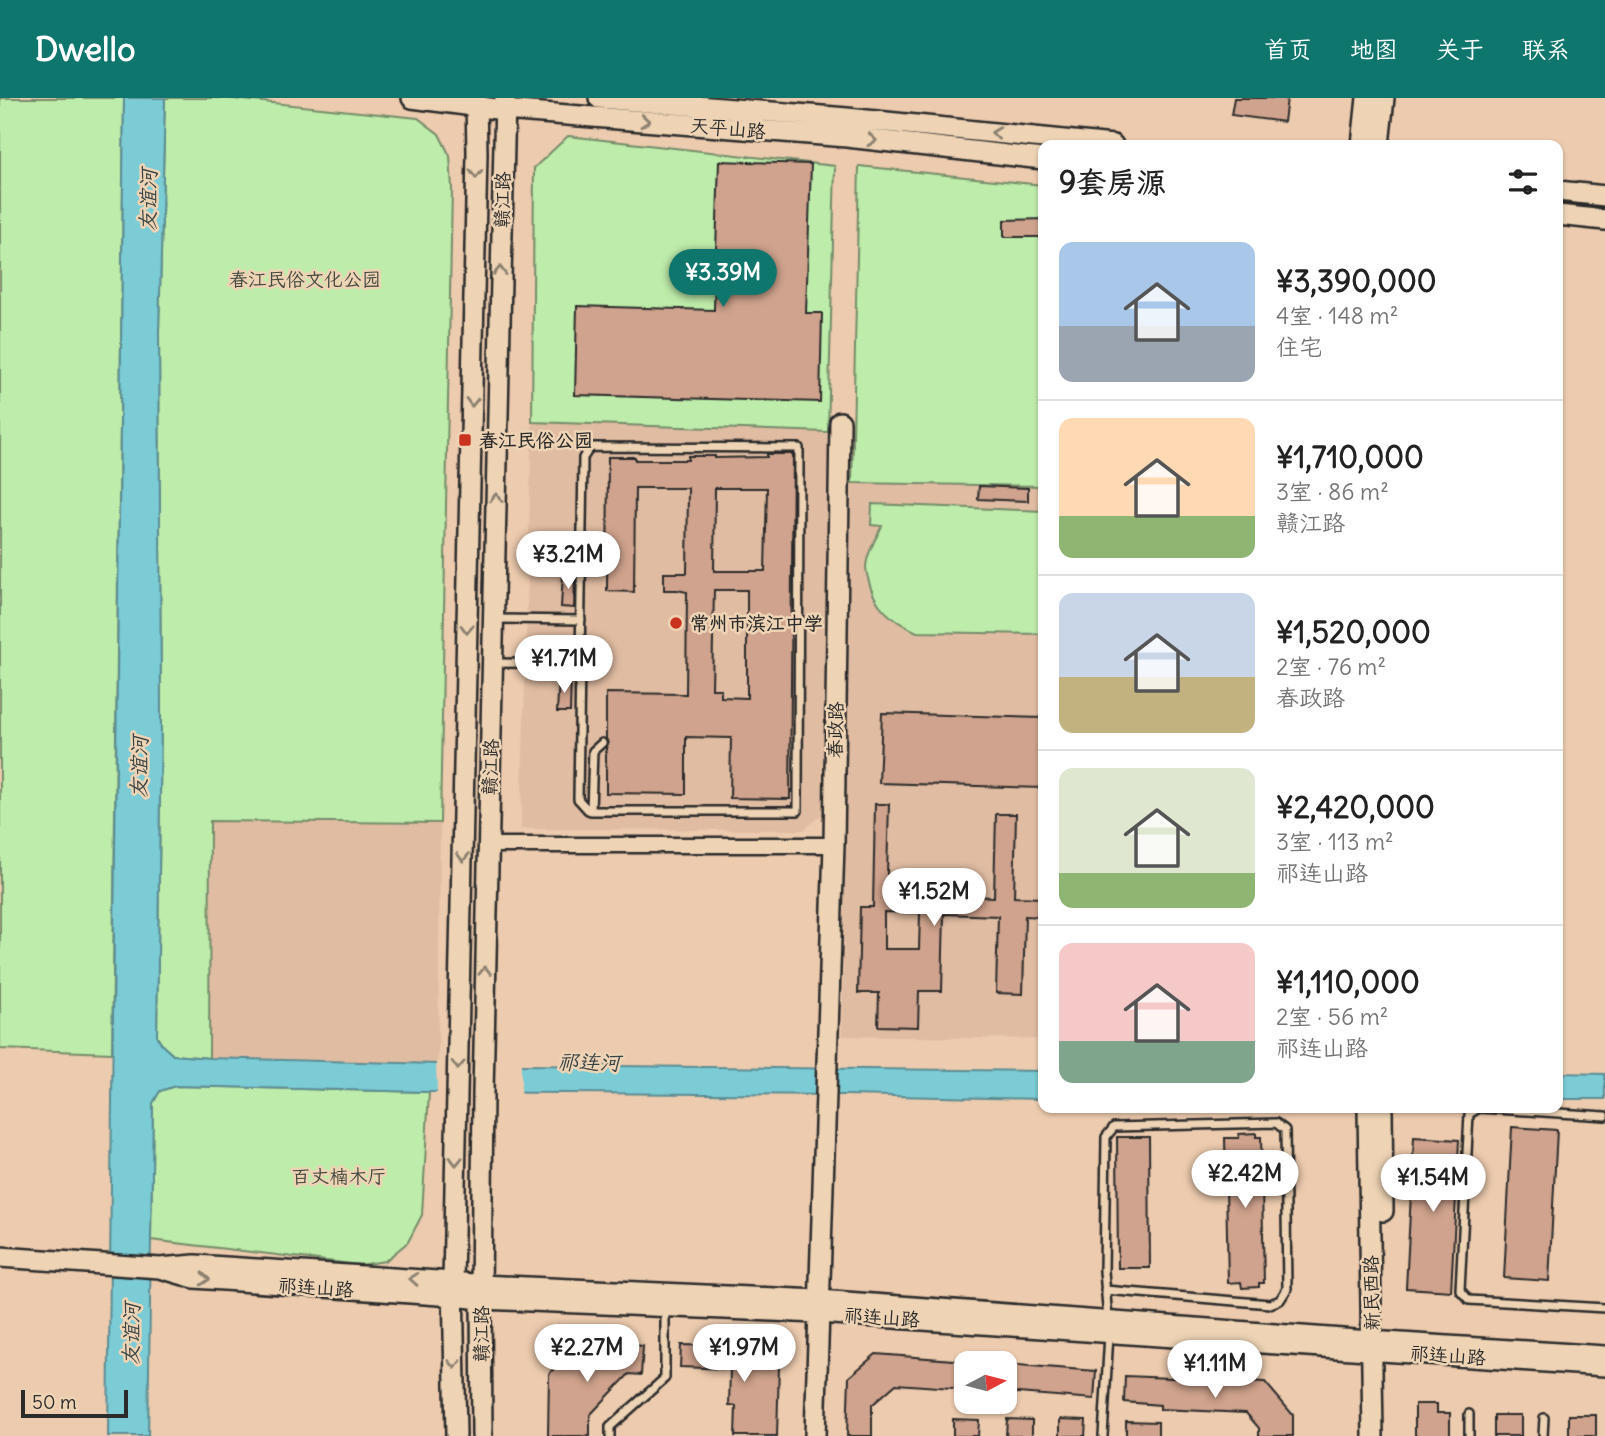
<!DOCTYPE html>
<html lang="zh">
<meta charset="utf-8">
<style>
:root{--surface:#fff;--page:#f2f2f2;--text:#222;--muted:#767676;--line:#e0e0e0;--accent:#0f766e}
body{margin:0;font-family:Delius,"LXGW WenKai TC",sans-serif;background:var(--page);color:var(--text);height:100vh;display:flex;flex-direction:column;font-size:26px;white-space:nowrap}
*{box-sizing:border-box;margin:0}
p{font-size:23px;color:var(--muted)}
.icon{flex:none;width:38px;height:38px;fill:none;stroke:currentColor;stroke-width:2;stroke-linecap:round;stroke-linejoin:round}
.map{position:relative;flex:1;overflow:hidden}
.side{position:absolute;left:1038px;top:42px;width:525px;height:973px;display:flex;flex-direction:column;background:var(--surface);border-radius:14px;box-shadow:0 2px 5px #0004}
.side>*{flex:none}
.needle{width:46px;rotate:83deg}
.buttons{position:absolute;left:954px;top:1253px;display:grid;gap:14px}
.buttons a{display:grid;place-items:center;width:63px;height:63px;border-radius:14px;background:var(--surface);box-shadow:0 2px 5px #0004;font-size:35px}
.scale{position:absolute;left:21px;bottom:18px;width:107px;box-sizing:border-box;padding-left:7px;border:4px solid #2b2b2b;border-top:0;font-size:19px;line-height:24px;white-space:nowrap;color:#2b2b2b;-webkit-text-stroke:5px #eed4b5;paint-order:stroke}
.price{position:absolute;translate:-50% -60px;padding:0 16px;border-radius:24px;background:#fff;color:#222;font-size:23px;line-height:46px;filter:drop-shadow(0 2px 4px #0008)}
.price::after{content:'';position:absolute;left:50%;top:42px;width:21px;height:16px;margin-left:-10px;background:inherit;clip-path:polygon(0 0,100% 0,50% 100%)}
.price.selected{background:var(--accent);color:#fff}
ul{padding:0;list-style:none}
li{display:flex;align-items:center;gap:21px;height:175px;padding:0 21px}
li+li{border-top:2px solid var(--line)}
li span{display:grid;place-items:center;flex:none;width:196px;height:140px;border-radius:14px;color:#555}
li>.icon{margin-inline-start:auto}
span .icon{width:84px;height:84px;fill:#fffc;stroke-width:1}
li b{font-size:30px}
h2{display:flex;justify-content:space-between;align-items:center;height:84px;padding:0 21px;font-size:30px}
header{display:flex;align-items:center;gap:42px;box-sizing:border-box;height:98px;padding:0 35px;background:var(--accent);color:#fff}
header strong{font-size:33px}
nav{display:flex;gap:38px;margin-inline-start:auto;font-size:24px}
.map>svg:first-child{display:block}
</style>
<header>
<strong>Dwello</strong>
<nav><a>首页</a><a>地图</a><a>关于</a><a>联系</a></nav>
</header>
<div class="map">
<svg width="1605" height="1338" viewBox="0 0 1605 1338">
<rect width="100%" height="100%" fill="#edcbae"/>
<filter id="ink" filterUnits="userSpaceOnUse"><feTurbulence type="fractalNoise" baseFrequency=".0143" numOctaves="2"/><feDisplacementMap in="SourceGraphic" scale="14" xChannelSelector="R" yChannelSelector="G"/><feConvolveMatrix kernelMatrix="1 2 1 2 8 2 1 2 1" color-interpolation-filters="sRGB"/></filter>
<g filter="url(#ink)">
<path fill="#e0bca2" d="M532 324 828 334 822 716 804 732 521 731Z
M852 385 1043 388V941L842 938Z
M210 723 440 725 438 966 209 960Z"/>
<path fill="#beecaa" stroke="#748c6a" stroke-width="2" d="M0 0H124L112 955 0 951Z
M165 0H224L418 20 439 36 450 58 452 90 440 725 210 723 209 960 173 957 163 948 157 939 161 617 159 234Z
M568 38 835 68 828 334 532 324 534 70Z
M859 68 1043 87V388L852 385Z
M872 406 1043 413V536L917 534C891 522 874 509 868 480 867 478 866 470 866 469 867 455 876 440 882 428L871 427Z
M175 988 429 994 422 1117 408 1144 385 1163 360 1167 151 1142 153 1005 160 993Z"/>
<path fill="#7cccd6" stroke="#5c8c92" stroke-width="2" d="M124 0H165L159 234 161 617 157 939 163 948 173 957 209 960 438 966 1043 973V1001L844 997 429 994 175 988 160 993 153 1005 148 1338H108Z
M1558 975 1605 976V1001H1558Z"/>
<path fill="#edcbae" d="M436 963 521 964V998H437Z"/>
<path fill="#cfa38d" stroke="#2b2b2b" stroke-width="2" fill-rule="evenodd" d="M1234 0H1287L1284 24 1231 17Z
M719 63 811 66 806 215H822L820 304 575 297 577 208 714 212Z
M1043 121V139H1004V122Z
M767 356H793L790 701 730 700 731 640 686 639V696L606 695V650L608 644 606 641V595L686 596 687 494 677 492H664V475H687L688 390H635L634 494 607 493 608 359H635V362H688V358H715V360L767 359ZM715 390H767L765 473H714ZM714 492H747V600L721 599V591H712Z
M979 388 1028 390V403L978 401Z
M563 475 575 476 574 510 561 509Z
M559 579 571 580 570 614H557Z
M882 615 1043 620V690L879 685Z
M875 706H889L887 777 938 778 937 797 994 799 996 716H1016L1014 799 1043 800V819L1025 818 1023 896 996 895 998 818 944 816 942 893H919L918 929 878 928 879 895H858L860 809H873ZM884 814 920 815 919 851H884Z
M1512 1029 1557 1032 1549 1183 1504 1180Z
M1256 1035V1039H1261L1264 1185H1259V1189L1242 1190 1241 1184 1228 1185 1225 1040H1239V1036Z
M1117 1039H1149L1150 1170H1118Z
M1414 1039 1459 1042 1451 1193 1406 1190Z
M578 1243 643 1248 641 1277 629 1276 590 1317V1338H548L549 1276Z
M681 1247 764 1249 779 1267 777 1338H735L736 1308H729L730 1271 680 1269Z
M876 1256 966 1263V1291L896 1286 872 1307V1338H847L849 1279Z
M1004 1266 1096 1273 1094 1301 1004 1294Z
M1125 1278 1265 1284 1293 1317V1338H1259V1330L1246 1315 1160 1311V1307L1124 1304Z
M1415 1306H1437V1315H1450V1338H1415Z
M1494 1317H1521V1338H1494Z
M1569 1317H1596V1338H1569Z
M953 1321 979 1322 978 1338H953Z
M1007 1321 1032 1322V1338H1006Z
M1060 1321 1086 1322 1085 1338H1060Z
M1126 1323 1158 1324V1338H1126Z"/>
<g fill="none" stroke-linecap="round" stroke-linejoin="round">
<g stroke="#2b2b2b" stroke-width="12">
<path id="lane" d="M590 349 799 350 798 713H591L588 712 578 701 583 360Z
M494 521 581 522
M494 565 580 566
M591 713 593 653 602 645
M1605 1018 1479 1010 1469 1016 1460 1192 1469 1202 1605 1210
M1105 1192 1270 1206 1280 1202 1287 1191 1285 1032 1276 1025 1114 1029 1106 1039 1104 1173 1108 1221
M610 1338V1329L665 1280V1209
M1103 1338 1109 1236
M1469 1338V1316
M1543 1338 1544 1320"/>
</g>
<g stroke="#2b2b2b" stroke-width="19">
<path id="street" d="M487 747H834"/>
</g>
<g stroke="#2b2b2b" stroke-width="24">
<path id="secondary" d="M412 0 504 12 847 39 1043 61
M599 0 847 20 1113 47
M1362 47 1367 0
M1379 47 1384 0
M1558 93 1605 98
M1558 117 1605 122
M1368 1010 1373 1338
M1382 1010 1383 1113
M0 1159 160 1170
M1605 1258 1370 1243 819 1202 481 1187 453 1184 195 1167 160 1170 194 1180 454 1198 481 1201 818 1215 1605 1268
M456 1338 453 1184 477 56 476 0
M482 1338 481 1201 483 995 505 0
M815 1338 834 747 840 324"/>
</g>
<use href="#lane" stroke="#eed4b5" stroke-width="7"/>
<use href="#street" stroke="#eed4b5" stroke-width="14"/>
<use href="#secondary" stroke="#eed4b5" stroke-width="19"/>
</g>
<defs><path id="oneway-chevron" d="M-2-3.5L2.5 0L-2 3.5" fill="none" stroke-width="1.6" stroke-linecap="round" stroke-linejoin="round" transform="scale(1.75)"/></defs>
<g stroke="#8c8070">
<use href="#oneway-chevron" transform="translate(645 23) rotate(5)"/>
<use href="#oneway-chevron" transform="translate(996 35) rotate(-174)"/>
<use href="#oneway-chevron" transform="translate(872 42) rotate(6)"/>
<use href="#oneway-chevron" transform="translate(476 76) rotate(91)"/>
<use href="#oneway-chevron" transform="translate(500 173) rotate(-89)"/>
<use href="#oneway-chevron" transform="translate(472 304) rotate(91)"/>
<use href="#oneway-chevron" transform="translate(496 400) rotate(-89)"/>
<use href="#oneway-chevron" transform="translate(467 531) rotate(91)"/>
<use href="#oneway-chevron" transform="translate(463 759) rotate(91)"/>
<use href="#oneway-chevron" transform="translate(485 873) rotate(-89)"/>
<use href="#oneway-chevron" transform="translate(458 967) rotate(92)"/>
<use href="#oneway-chevron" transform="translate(456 1063) rotate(91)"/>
<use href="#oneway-chevron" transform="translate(205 1181) rotate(4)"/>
<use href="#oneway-chevron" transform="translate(414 1181) rotate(-176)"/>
<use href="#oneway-chevron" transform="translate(455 1266) rotate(89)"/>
</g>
</g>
<g fill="#c8321e" stroke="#eed4b5" stroke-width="2.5">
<rect x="458" y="335" width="14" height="14" rx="3.5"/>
<circle cx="676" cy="525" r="7"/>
</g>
<g text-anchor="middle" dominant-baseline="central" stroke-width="5" stroke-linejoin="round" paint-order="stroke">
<g font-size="19" fill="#2b2b2b" stroke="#eed4b5">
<text transform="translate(728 30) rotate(5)">天平山路</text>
<text transform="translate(502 102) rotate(-89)">赣江路</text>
<text transform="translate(835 632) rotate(-89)">春政路</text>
<text transform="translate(490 669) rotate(-88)">赣江路</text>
<text transform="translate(316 1189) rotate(4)">祁连山路</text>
<text transform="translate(1371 1195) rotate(-91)">新民西路</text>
<text transform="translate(882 1219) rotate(4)">祁连山路</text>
<text transform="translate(481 1236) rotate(-90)">赣江路</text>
<text transform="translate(1448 1257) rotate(4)">祁连山路</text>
</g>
<g font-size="19" fill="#41483e" stroke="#eed4b5">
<text x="305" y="181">春江民俗文化公园</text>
<text x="339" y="1078">百丈楠木厅</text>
</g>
<g font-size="19" font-weight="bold" fill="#2b2b2b" stroke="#eed4b5" text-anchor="start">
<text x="479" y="342">春江民俗公园</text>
<text x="690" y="525">常州市滨江中学</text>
</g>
<g font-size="21" font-style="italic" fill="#374345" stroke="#eed4b5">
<text transform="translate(148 102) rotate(-89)">友谊河</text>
<text transform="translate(139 669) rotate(-89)">友谊河</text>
<text transform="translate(589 964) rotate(1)">祁连河</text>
<text transform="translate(131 1236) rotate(-89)">友谊河</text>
</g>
</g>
</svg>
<div class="buttons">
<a><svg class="needle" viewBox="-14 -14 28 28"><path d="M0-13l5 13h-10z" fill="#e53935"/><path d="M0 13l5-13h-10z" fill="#767676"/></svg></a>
</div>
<div class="scale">50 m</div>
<b class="price selected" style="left:723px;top:211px">¥3.39M</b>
<b class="price" style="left:568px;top:493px">¥3.21M</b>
<b class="price" style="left:564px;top:597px">¥1.71M</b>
<b class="price" style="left:934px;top:830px">¥1.52M</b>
<b class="price" style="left:1245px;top:1112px">¥2.42M</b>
<b class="price" style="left:1433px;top:1116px">¥1.54M</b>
<b class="price" style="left:587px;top:1286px">¥2.27M</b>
<b class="price" style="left:744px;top:1286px">¥1.97M</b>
<b class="price" style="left:1215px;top:1302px">¥1.11M</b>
<section class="side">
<h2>9套房源<svg class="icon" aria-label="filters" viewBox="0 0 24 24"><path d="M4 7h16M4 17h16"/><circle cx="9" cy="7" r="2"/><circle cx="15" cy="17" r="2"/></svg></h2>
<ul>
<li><span style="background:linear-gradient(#a9c7e8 60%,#9aa5b1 0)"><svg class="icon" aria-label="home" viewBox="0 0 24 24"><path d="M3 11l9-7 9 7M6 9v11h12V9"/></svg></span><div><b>¥3,390,000</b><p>4室 · 148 m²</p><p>住宅</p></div></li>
<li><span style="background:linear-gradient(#ffd9b3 70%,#8fb573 0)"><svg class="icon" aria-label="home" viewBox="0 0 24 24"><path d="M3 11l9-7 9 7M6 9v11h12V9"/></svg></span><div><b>¥1,710,000</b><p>3室 · 86 m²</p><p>赣江路</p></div></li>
<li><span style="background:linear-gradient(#c9d6e8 60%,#c2b280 0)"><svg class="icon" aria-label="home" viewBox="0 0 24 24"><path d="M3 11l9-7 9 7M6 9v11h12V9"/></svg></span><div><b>¥1,520,000</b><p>2室 · 76 m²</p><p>春政路</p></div></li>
<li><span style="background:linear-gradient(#dfe7d0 75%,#8fb573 0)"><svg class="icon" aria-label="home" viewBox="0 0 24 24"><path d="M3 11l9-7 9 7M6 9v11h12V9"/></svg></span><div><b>¥2,420,000</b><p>3室 · 113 m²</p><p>祁连山路</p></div></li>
<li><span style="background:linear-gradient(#f6c9c9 70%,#7fa58c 0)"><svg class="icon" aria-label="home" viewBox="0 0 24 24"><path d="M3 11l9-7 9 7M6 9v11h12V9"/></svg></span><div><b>¥1,110,000</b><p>2室 · 56 m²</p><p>祁连山路</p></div></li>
</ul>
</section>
</div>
